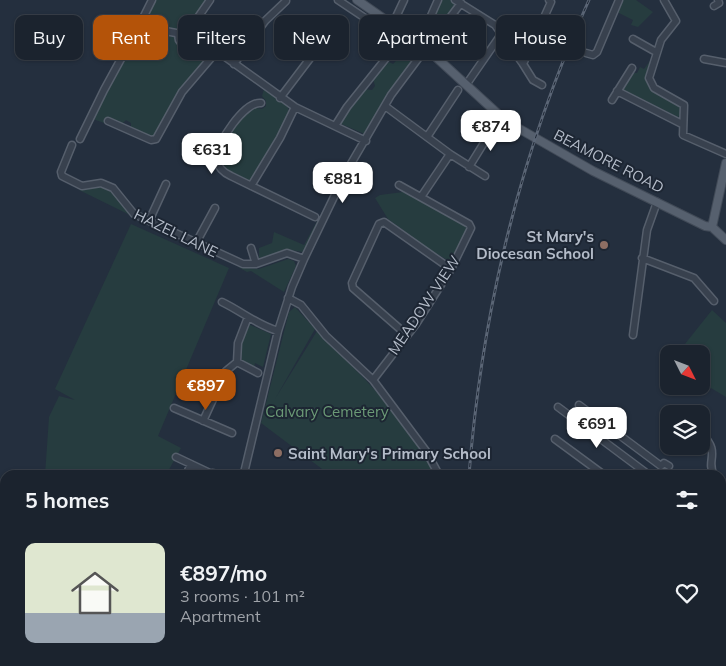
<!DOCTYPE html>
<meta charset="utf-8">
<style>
:root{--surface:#1b232e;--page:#282f3a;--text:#f1f3f6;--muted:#a0a4aa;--line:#39404a;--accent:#b45309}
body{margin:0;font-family:Mulish,sans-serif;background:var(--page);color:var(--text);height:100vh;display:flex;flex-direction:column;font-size:19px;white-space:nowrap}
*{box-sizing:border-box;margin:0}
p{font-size:16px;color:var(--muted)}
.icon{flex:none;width:28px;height:28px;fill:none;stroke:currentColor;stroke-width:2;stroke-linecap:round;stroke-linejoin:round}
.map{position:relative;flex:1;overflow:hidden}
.sheet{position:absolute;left:0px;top:470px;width:726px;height:196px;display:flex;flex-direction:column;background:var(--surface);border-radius:15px 15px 0 0;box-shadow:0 1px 4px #0004,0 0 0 1px var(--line)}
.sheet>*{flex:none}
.top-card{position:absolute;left:15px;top:15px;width:696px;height:45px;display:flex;gap:10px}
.needle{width:32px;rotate:132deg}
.fabs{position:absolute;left:660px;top:345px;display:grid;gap:10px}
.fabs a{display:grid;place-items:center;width:50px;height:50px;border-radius:10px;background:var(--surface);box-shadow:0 1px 4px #0004,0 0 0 1px var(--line);font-size:25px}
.price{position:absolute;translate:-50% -42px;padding:0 11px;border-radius:10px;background:#fff;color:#222;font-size:16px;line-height:32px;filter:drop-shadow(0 1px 2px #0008)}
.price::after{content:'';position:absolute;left:50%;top:30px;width:15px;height:11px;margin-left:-8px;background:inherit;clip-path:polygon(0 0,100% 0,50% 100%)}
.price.on{background:var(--accent);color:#fff}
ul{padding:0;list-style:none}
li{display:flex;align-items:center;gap:15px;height:125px;padding:0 25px}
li+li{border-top:1px solid var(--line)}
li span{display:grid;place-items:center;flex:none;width:140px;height:100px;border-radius:10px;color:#555}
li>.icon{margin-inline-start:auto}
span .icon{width:60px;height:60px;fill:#fffc;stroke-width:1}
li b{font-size:21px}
h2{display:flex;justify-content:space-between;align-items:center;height:60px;padding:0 25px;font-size:21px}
.chip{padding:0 18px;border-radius:10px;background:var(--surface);box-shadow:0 1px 4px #0004,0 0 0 1px var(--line);font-size:18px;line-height:45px}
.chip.on{background:var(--accent);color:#fff}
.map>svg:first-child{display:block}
</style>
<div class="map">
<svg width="726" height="666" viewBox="0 0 726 666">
<rect width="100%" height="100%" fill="#242f3e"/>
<path fill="#32303f" d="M500 661H578L583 666H496Z"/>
<path fill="#263c3f" d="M155 0H207L185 31H180L146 25 145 22Z
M442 0H451L457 4 427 43 426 37Z
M622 0H636L653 12 638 27 631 25 633 20 617 12Z
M375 19 409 43 411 41 418 47 420 53 367 135 339 123 365 89 372 90 375 86 373 79 389 62 393 64 396 61 393 56 397 49 393 46 395 42 371 24Z
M141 30 172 35 184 45 195 41 212 53 196 72 158 135 152 138 131 128V123L126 120 122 124 107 119 104 123 93 119 107 88Z
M652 58 647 71 648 85 659 96 681 107V115L678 117 630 93 629 95 621 89 631 73H637L640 67 644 69Z
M264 89 288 107C292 119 259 172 250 182 243 179 234 177 228 173 204 154 238 122 252 107L262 109 266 106V101L262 96Z
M99 187C116 189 121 206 132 216L79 190Z
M403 192 465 225 468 233 449 261 429 249 388 219 375 198 380 195Z
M322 212 323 214 303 252 290 250 259 258V248L272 243 274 232 304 245Z
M131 224 229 268 158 436 181 448 166 475H45L49 417 59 396 75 400 55 389Z
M288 259 294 261 296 266 284 292 251 271 247 272 238 267 259 269Z
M295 307 315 329 275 399 317 331C357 372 413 422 434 475H330L261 423 289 312Z
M712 310 726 323V397L701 382V354H677Z
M248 324 271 334 263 367 255 363 254 368 242 362 240 346Z
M595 661H661L652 666H601Z"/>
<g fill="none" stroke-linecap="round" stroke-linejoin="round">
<g stroke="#565f6c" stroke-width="9">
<path id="minor" d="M338 0 371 22
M455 0 495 25 523 64
M664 0 676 21 661 40 649 78 654 88 684 105 683 135 726 154
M714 6 719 3 718 0
M396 17 404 0
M139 26 152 0
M178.5 38a5.5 5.5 0 1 1 11 0a5.5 5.5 0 1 1-11 0Z
M187 33 210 0
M190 38 200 40 217 51 295 107 366 141
M633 39 656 52
M419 43 438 0
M430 44 461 3
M586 53 593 55 597 52 619 0
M704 59 726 63
M234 64 265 21 286 1
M466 85 502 33
M542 85 533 80 523 64 551 2 549 0
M617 91 682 124
M280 98 327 36 330 38
M612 100 632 68
M261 103C245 101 216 143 217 158 217 167 224 173 231 176L315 217
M385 106 450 154 485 176
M108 121 151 140 156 139 182 92 217 51
M335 126 347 107 395 47
M427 137 458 90
M80 139 104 90 139 26 176 33 179 36
M72 145 61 172 62 176 82 186 101 183 113 188 134 214 243 264H256L287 253 304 259
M469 167 495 125
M251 186 280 138 295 107
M421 197 450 154
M149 221 166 184
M196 243 215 208
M251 248 256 264
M642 258 694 278 714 301
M288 298 301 305 326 336 373 380 426 451 439 475
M222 302C241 311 257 325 278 331
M400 329 353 288 352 283 379 224 384 222 451 269
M633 335 647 230 657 202
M237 362 258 373
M373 380 416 324 451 269 471 228 469 224 399 185
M579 405 661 466 664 463 669 466
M558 407 649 475
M174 408 232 433
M203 421 226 371 237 362 238 343 248 317
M701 433C722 453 705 460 714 475
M555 439 604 475
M176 457 214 475
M212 473 224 475
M244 473 278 331 292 287 304 259 345 174 391 95 426 48
M170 474 173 475
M186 475 191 464
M234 475 246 474
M721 485 726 491
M123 661 125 666
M294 661 304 666
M384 661 392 666
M584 661 590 666
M61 666 62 661
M141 666 143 661
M195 666V661
M207 666V661
M261 666 264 661
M310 666 313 661
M490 666 494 661"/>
</g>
<g stroke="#414a57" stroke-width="10">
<path id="major" d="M357 0 426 48 498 114 518 128 593 171 705 226 712 227
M712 227 726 163
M712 227 726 240"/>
</g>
<use href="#minor" stroke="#38414e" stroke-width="6"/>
<use href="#major" stroke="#56606e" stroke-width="8"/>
<g stroke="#5a6575" stroke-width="3">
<path id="rail" d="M469 475C482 311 521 150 589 0
M433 666 434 661"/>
</g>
<use href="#rail" stroke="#1d2633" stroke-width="1" stroke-dasharray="4" stroke-linecap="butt"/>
</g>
<g fill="#8d6e63" stroke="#1d2633" stroke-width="2">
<circle cx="604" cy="245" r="5"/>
<circle cx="278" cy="453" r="5"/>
</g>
<g text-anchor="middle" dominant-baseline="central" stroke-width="4" stroke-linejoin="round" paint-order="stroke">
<g font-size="15" fill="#b4bcc9" stroke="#1d2633">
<text transform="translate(609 161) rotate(27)">BEAMORE ROAD</text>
<text transform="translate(176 233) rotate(26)">HAZEL LANE</text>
<text transform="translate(424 305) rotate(-56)">MEADOW VIEW</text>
</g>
<g font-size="15" font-weight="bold" fill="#b4bcc9" stroke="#1d2633" text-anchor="end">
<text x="594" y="236">St Mary's<tspan x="594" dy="17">Diocesan School</tspan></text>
<text x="288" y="453" text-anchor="start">Saint Mary's Primary School</text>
</g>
<g font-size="15" fill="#6b9a76" stroke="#1d2633">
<text x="327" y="411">Calvary Cemetery</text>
</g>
</g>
</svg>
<div class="fabs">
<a><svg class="needle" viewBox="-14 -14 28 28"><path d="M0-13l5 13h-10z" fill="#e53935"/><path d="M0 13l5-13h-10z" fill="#a0a4aa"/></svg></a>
<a><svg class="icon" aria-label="layers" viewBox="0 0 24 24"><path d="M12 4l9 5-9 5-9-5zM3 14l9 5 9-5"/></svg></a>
</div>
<b class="price" style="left:491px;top:152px">€874</b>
<b class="price" style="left:212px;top:175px">€631</b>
<b class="price" style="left:343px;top:204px">€881</b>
<b class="price on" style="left:206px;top:411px">€897</b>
<b class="price" style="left:597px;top:449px">€691</b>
<div class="top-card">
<a class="chip">Buy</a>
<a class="chip on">Rent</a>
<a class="chip">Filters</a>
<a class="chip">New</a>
<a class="chip">Apartment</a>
<a class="chip">House</a>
</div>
<section class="sheet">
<h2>5 homes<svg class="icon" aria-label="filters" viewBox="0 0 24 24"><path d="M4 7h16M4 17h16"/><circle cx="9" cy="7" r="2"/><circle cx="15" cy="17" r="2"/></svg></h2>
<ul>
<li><span style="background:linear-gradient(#dfe7d0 70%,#9aa5b1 0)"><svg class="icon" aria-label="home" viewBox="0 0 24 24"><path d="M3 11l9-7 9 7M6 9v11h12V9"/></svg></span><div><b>€897/mo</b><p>3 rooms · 101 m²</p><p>Apartment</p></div><svg class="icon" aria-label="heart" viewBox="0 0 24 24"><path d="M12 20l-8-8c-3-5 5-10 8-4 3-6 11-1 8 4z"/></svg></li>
</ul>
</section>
</div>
